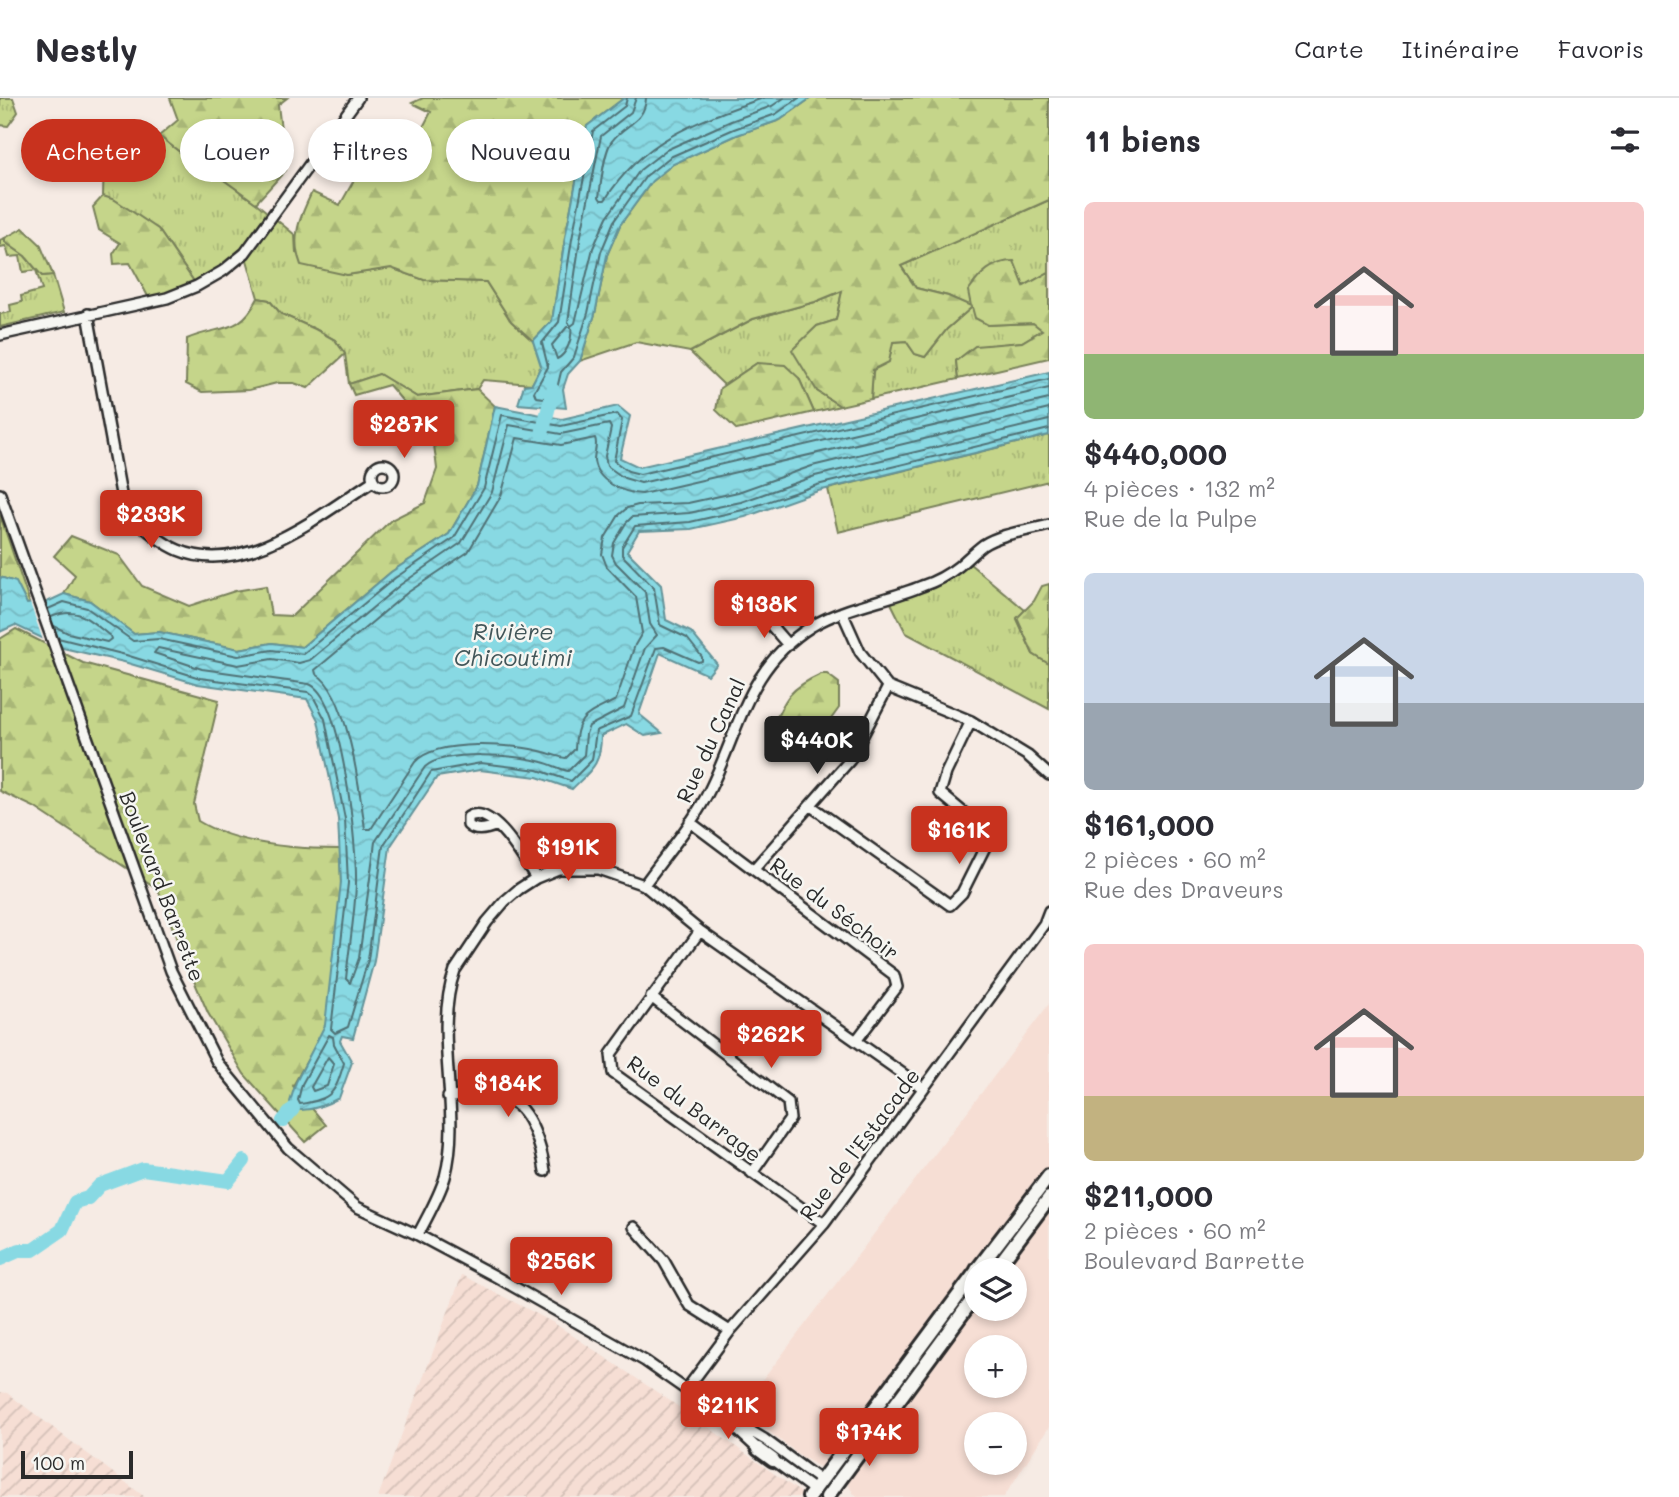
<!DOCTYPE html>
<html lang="fr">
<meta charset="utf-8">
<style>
:root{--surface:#fff;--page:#f7f7f7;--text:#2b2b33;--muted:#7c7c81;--line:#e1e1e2;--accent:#c8321e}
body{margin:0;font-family:Mali,sans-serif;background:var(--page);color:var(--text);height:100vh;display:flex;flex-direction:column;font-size:26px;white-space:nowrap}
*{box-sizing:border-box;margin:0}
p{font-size:23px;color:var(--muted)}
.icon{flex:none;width:38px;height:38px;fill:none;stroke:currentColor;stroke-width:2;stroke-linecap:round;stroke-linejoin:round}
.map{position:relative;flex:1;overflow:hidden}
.drawer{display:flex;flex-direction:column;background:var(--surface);width:630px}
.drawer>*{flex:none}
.banner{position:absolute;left:21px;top:21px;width:665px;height:63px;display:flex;gap:14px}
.fabs{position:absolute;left:964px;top:1160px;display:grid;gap:14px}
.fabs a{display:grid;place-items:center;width:63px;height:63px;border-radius:50%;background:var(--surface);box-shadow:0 4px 10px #0003;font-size:35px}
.scale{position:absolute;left:21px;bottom:18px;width:112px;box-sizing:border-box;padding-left:7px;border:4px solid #2b2b2b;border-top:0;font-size:19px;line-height:24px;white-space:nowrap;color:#2b2b2b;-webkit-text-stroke:5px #f6f6f2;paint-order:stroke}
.price{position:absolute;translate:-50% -60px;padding:0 16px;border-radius:7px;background:var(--accent);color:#fff;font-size:23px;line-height:46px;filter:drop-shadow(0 2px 4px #0008)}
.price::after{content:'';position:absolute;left:50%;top:42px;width:21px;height:16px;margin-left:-10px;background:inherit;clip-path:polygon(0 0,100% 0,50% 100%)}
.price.active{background:#222;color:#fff}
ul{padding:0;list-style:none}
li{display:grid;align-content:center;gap:14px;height:371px;padding:0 35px}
li span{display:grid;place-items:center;height:217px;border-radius:10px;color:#555}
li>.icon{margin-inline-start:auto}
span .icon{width:126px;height:126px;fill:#fffc;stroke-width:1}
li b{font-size:30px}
h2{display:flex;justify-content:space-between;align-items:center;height:84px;padding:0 35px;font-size:30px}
.tag{padding:0 24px;border-radius:32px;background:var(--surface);box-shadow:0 4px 10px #0003;font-size:24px;line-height:63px}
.tag.active{background:var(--accent);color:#fff}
header{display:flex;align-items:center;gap:42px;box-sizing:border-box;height:98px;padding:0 35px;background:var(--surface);border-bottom:2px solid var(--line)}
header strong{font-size:33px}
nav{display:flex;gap:38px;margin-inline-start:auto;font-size:24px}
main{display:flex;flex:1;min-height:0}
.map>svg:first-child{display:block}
</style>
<header>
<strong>Nestly</strong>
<nav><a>Carte</a><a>Itinéraire</a><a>Favoris</a></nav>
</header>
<main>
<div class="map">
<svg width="1049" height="1399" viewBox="0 0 1049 1399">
<defs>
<pattern id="industrial-furrows" width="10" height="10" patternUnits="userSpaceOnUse" patternTransform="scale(1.75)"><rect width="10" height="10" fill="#f6ded4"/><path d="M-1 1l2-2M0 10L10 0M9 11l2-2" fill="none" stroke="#d3bfb6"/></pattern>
<pattern id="grass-tufts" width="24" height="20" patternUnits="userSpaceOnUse" patternTransform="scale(1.75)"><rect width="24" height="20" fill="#c5d58a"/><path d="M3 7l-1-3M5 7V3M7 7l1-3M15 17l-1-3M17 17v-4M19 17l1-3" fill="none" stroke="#a9b777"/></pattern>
<pattern id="forest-firs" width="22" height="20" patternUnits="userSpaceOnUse" patternTransform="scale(1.75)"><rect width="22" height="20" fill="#c5d58a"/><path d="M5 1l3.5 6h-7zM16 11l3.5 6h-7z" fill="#a9b777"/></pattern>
<pattern id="water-waves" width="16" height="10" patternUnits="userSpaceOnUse" patternTransform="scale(1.75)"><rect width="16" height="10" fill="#88d9e3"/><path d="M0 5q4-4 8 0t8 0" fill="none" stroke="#76bac3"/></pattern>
</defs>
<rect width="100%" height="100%" fill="#f6ebe4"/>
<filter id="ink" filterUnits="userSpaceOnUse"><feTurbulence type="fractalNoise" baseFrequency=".0143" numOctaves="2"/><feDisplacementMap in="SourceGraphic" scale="14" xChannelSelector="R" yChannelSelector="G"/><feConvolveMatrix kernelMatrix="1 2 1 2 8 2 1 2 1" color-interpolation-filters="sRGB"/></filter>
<g filter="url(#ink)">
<path fill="#f6ded4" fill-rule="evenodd" d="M1049 906V1329L1004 1399H859L853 1395 848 1386 801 1358 740 1312ZM976 1172H1015V1211H976ZM976 1250H1015V1288H976ZM976 1326H1015V1365H976Z"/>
<path fill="url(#industrial-furrows)" d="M462 1177 554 1225 691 1317 807 1399H378Z
M0 1294 7 1295 145 1399H0Z"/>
<path fill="url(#grass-tufts)" stroke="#78805a" stroke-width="2" d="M0 0H13L18 14 8 28 0 27Z
M159 38 185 58 203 67 256 105 295 137 296 155 347 177 391 170 425 182 486 184 511 223 533 243 542 268 532 286 483 282 477 291 417 299 379 276 349 286 345 256 335 242 315 231 281 216 269 202 258 200 245 155 197 188 158 131 103 98 104 61Z
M1049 102V174L1024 188 988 227 1034 225 1042 232 1022 244 975 249 956 263 958 281 871 301 873 272 893 244 906 243 915 256 925 259 947 231 972 209 948 198 916 190 901 168Z
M5 140V144L25 158 42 178 53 177 64 214 0 229V216L11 214 10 207 22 204 21 198 42 192 36 172 23 174 20 158 9 159 6 148 0 149V142Z
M842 193 836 222 817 228V293L840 308 814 314 799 280 757 265 724 287 690 254 753 221 815 204Z
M1049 337V383L838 434 828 391Z
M970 466 1025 512 1017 521 1033 556 1049 566V611L906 535 890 503 935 489Z"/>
<path fill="url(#forest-firs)" stroke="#78805a" stroke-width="2" d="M170 0H287L278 7 286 72 256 105 203 67 185 58 159 38 178 22Z
M423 0H624L587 28 565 140 552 223 533 243 511 223 486 184 424 182 391 170 347 177 301 167C290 140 300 119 312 94L340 107 362 68 401 24 422 31 431 14 412 5Z
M811 0H1049V102L901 168 916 190 948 198 971 208 968 193C980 176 992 163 1014 163L1024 188 1049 174V260L958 281 956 263 975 248 1022 244 1042 232 1033 225 988 227 975 220 972 209 947 231 925 259 915 256 906 243 893 244 889 264 873 272 871 301 840 308 817 293 792 252 817 228 836 222 842 193 815 204 753 221 690 254 636 244 580 263 595 216 607 157 620 127 652 83 673 66 737 37 780 22Z
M103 98 115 102 158 131 197 188 150 202 130 165 114 166 113 156 120 145 99 132 93 109Z
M23 130 40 146 53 177 42 178 25 158 5 144V140Z
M258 200 269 202 281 216 315 231 335 242 345 256 308 290 294 285H277L249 292 202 294 186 286 187 241C221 226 239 238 258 200Z
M757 265 785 267 799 280 814 314 737 332 716 312 720 290Z
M379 276 417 299 477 291 495 308 477 388 449 436 391 474 302 549 272 545 239 551 159 534 134 536 90 503 64 496 75 477 54 458 71 438 119 457 142 488 189 508 235 493 266 488 271 517 292 518 391 422 425 405 437 371 433 339 389 287 354 297 349 286Z
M0 417 30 506H27L15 484 0 479Z
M1049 486V566L1033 556 1017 520 1034 503 1042 488Z
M16 531 83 565 219 602 194 706 198 723C237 747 294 751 340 751L341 790 326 928 293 988 326 1027 305 1044 244 976 208 915 182 855 158 791 34 709 0 693V541Z
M821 576H827L839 585V610L818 639 794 650 779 647 772 630C785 600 790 590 821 576Z"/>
<path fill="url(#water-waves)" stroke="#639399" stroke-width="2" d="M624 0H811L780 22 737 37 673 66 652 83 620 127 607 157 595 216 580 263 568 276 563 291 566 310 518 306 524 287 532 286 541 268 533 243 552 223 565 140 587 28Z
M1049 274V337L818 393 745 419 691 431 639 433 627 453 661 487 666 522 691 534 717 566 708 577 660 555 639 616 662 635 645 638 626 626 601 638C601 667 591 672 572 691L537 679 480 672 437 679 390 749 374 863 353 940 342 938 340 943 352 964 339 1000C326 1007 308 1015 293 1011L290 1004 296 984 325 927 341 784 338 721 318 622 307 601 198 586 124 564 63 550 15 527 0 534V479L16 484 27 506 47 504 64 496 90 503 134 536 159 534 239 551 272 545 302 549 391 474 449 436 477 388 495 308 562 321 618 308 630 318 620 360 639 369Z"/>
<path fill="#f6ebe4" d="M44 501 63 552 44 545 29 502Z"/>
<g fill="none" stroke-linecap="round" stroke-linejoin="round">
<path stroke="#507175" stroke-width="2" d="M627 0 625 8 593 33 572 141 559 224 542 245 548 269 534 294 536 299 552 301 555 299 561 274 574 259 588 215 601 154 614 123 646 78 670 59 734 31 776 16 799 0
M636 0 631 14 601 38 580 142 568 224 571 228 575 225 593 150 607 119 640 72 666 52 731 23 772 8 784 0
M646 0C645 25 624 26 612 43 604 52 601 86 599 99L601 102H605C644 40 698 23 763 0
M567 229H571C573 240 567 256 557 261L552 247Z
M1049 290 641 385 624 380 607 368 605 358 611 330 609 326 561 336 509 327 492 394 461 445 400 487 310 562 299 565 272 561 238 567 158 550 154 555 202 571 309 586C343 598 357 750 356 785 355 817 349 849 346 881L350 885 359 860 375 744 425 669C446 651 517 657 542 664 551 666 559 671 568 673L584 657 586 636 589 628 624 610 645 550 657 537 650 526 645 494 616 465 612 457 614 445 626 425 632 419 689 415 741 404 815 378 1049 322
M1049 301 642 396C623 395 596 383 594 362 594 354 598 347 595 340L561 347 517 340 501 398 468 454 407 495 315 572 316 576C348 594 360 694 365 731H371L415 664C437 640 515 646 544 654 552 656 558 659 566 660L575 651C576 616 588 617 616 602L635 547 642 535 636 499 607 469 602 456 605 440 619 417 627 410 638 407 688 405 738 394 812 368 1049 311
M48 511 64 504 87 510 133 543 159 541 238 558 272 552 303 556 395 480 454 440 484 390 502 317 561 328 617 316 622 322 614 363 628 373 640 376 1049 281
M51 519C79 508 88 521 110 538L111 541 107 544 68 535 54 528
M58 540 126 557 200 580 308 594 313 598 325 621 345 721 348 785 331 931 335 935 348 929 368 862 383 748 431 674 481 665 538 672 571 683 592 662 596 633 631 618 656 550 664 549 698 564 702 563V559L687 540 660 527 654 490 622 457V449L635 428 690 424 743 412 817 387 1049 331
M329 937 333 939 334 946 344 965C335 995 333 1001 300 1006L298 1002 302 986Z
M328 959 334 966 327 988 313 993 311 989Z"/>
<path stroke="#88d9e3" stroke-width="14" d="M542 336 553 292
M283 1023 293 1011
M0 1161 20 1152H33L62 1132 75 1104 88 1100 100 1087 143 1071 228 1083 244 1063"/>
<g stroke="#2b2b2b" stroke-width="14">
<path id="minor" d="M88 216 123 407 126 414C142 427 159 444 178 452 244 480 320 417 373 383
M0 237 167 200 197 188 223 173 245 155 358 0
M372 377a11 11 0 1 1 22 0a11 11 0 1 1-22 0Z
M0 396 171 873 217 964 288 1050 357 1109 418 1137 493 1177 645 1263 718 1314 764 1341 821 1383
M744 507a12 12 0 1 1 24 0a12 12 0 1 1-24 0Z
M842 514 860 554 888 589 971 623 1028 658 1049 677
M762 517 788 547
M811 708 950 807 962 795 986 747 982 730 940 695 946 675 971 623
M690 724 894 877 897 889 856 943
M497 727C488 731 476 735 468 727V719C492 704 524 762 536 780
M754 771 850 662 888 589
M644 787C666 756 693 726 710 691 741 628 747 569 812 528 846 508 886 503 922 488 934 484 949 476 959 468 967 461 975 453 983 447 1002 435 1028 433 1049 427
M700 833 611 956 613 975 824 1126
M651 899 788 1004 790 1021 752 1075
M448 999C467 998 490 995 509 1002 531 1011 542 1052 545 1073
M634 1129 664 1163 689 1207 730 1233
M418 1137C427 1119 439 1099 445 1079 463 1013 432 937 455 872L487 824 505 803 519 791 536 780 558 771H598L644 787 700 833 923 990
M686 1292 730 1233 824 1126 1044 826 1049 813
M732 1327 758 1351
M773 1362 814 1392"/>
</g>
<g stroke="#2b2b2b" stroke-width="18">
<path id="major" d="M977 1172 1049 1078
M995 1172 1049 1100
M758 1351 773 1362
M809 1399 976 1174
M827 1399 976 1197"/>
</g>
<use href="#minor" stroke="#f6f6f2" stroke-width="9"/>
<use href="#major" stroke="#f6f6f2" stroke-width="12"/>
</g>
</g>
<g text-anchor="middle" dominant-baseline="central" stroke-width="5" stroke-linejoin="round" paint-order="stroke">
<g font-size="21" fill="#2b2b2b" stroke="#f6f6f2">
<text transform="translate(710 642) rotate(-65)">Rue du Canal</text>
<text transform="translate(163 788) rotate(69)">Boulevard Barrette</text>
<text transform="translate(835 810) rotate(37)">Rue du Séchoir</text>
<text transform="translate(695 1010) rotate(37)">Rue du Barrage</text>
<text transform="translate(859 1046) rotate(-53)">Rue de l'Estacade</text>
</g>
<g font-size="23" font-style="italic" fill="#425659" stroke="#f6f6f2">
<text x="513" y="533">Rivière<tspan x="513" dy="26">Chicoutimi</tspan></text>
</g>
</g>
</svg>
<div class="fabs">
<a><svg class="icon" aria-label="layers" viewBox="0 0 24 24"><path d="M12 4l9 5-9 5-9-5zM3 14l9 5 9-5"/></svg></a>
<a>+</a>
<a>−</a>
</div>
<div class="scale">100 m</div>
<b class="price" style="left:404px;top:362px">$287K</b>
<b class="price" style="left:151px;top:452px">$233K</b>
<b class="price" style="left:764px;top:542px">$138K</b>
<b class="price active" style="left:817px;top:678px">$440K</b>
<b class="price" style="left:959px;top:768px">$161K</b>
<b class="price" style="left:568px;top:785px">$191K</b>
<b class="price" style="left:771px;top:972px">$262K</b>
<b class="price" style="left:508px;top:1021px">$184K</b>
<b class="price" style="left:561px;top:1199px">$256K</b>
<b class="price" style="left:728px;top:1343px">$211K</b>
<b class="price" style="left:869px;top:1370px">$174K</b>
<div class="banner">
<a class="tag active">Acheter</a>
<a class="tag">Louer</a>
<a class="tag">Filtres</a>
<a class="tag">Nouveau</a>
</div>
</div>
<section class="drawer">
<h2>11 biens<svg class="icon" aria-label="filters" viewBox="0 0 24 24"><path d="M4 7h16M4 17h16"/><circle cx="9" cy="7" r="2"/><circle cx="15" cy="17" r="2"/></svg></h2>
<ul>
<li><span style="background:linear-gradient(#f6c9c9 70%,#8fb573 0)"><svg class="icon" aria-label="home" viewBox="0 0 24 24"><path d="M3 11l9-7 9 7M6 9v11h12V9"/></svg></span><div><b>$440,000</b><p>4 pièces · 132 m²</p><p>Rue de la Pulpe</p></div></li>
<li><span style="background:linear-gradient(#c9d6e8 60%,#9aa5b1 0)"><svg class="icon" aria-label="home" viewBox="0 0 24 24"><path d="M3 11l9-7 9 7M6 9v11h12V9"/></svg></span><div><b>$161,000</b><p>2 pièces · 60 m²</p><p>Rue des Draveurs</p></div></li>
<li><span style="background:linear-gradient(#f6c9c9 70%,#c2b280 0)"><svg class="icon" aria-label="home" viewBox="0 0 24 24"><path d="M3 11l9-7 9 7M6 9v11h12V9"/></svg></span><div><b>$211,000</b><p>2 pièces · 60 m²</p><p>Boulevard Barrette</p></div></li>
</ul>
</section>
</main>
